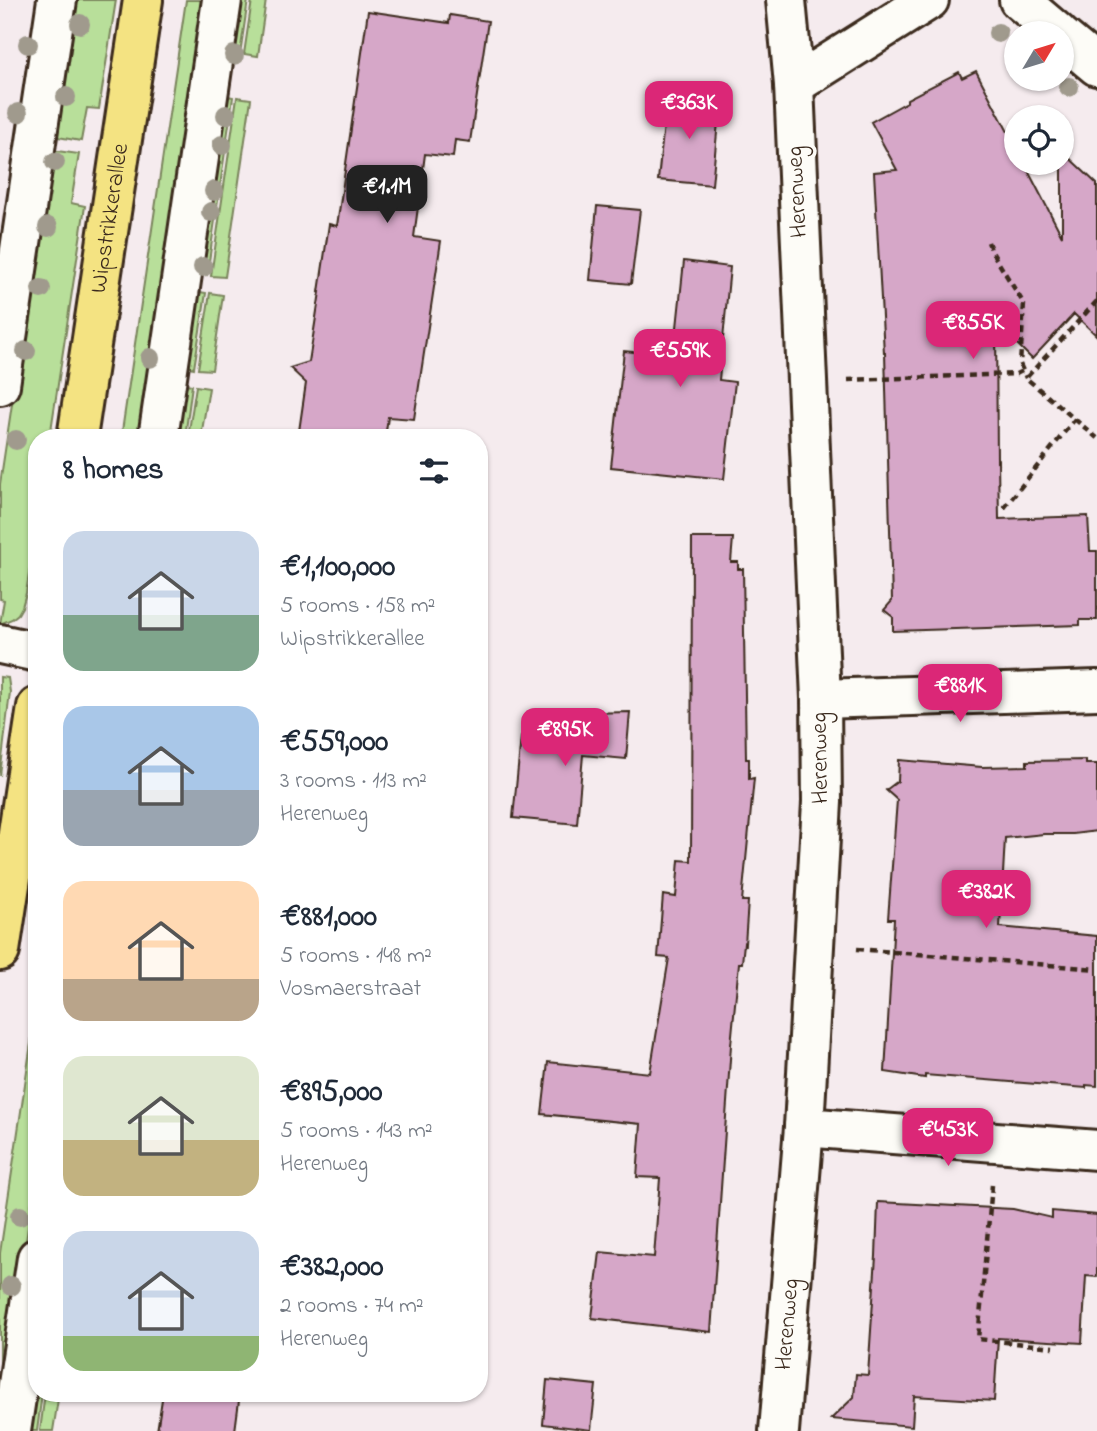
<!DOCTYPE html>
<meta charset="utf-8">
<style>
:root{--surface:#fff;--page:#f2f2f3;--text:#1f2937;--muted:#747a83;--accent:#db2777}
body{margin:0;font-family:"Indie Flower",sans-serif;background:var(--page);color:var(--text);height:100vh;display:flex;flex-direction:column;font-size:26px;white-space:nowrap}
*{box-sizing:border-box;margin:0}
p{font-size:23px;color:var(--muted)}
.icon{flex:none;width:38px;height:38px;fill:none;stroke:currentColor;stroke-width:2;stroke-linecap:round;stroke-linejoin:round}
.map{position:relative;flex:1;overflow:hidden}
.drawer{position:absolute;left:28px;top:429px;width:460px;height:973px;display:flex;flex-direction:column;background:var(--surface);border-radius:28px;box-shadow:0 2px 5px #0004}
.drawer>*{flex:none}
.needle{width:46px;rotate:52deg}
.controls{position:absolute;left:1004px;top:21px;display:grid;gap:14px}
.controls a{display:grid;place-items:center;width:70px;height:70px;border-radius:50%;background:var(--surface);box-shadow:0 2px 5px #0004;font-size:35px}
.price{position:absolute;translate:-50% -60px;padding:0 16px;border-radius:14px;background:var(--accent);color:#fff;font-size:23px;line-height:46px;filter:drop-shadow(0 2px 4px #0008)}
.price::after{content:'';position:absolute;left:50%;top:42px;width:21px;height:16px;margin-left:-10px;background:inherit;clip-path:polygon(0 0,100% 0,50% 100%)}
.price.on{background:#222;color:#fff}
ul{padding:0;list-style:none}
li{display:flex;align-items:center;gap:21px;height:175px;padding:0 35px}
li span{display:grid;place-items:center;flex:none;width:196px;height:140px;border-radius:21px;color:#555}
li>.icon{margin-inline-start:auto}
span .icon{width:84px;height:84px;fill:#fffc;stroke-width:1}
li b{font-size:30px}
h2{display:flex;justify-content:space-between;align-items:center;height:84px;padding:0 35px;font-size:30px}
.map>svg:first-child{display:block}
</style>
<div class="map">
<svg width="1097" height="1431" viewBox="0 0 1097 1431">
<rect width="100%" height="100%" fill="#f5ebee"/>
<filter id="ink" filterUnits="userSpaceOnUse"><feTurbulence type="fractalNoise" baseFrequency=".0143" numOctaves="2"/><feDisplacementMap in="SourceGraphic" scale="14" xChannelSelector="R" yChannelSelector="G"/><feConvolveMatrix kernelMatrix="1 2 1 2 8 2 1 2 1" color-interpolation-filters="sRGB"/></filter>
<g filter="url(#ink)">
<path fill="#b8df9a" stroke="#7a845c" stroke-width="2" d="M72 0H116L99 109 87 108 81 141 52 136Z
M186 0H209L145 437 121 438Z
M237 0H248L239 61 229 59Z
M252 0H266L258 56 244 54Z
M223 95 233 97 207 275 197 273Z
M237 97 251 99 225 277 211 276Z
M50 150 79 154 71 203 85 206 50 437 37 438V524L26 593 22 607 18 614 12 619 0 624 4 600 0 599V484Z
M194 291 206 293 194 368 184 366Z
M210 293 223 295 212 370 198 369Z
M181 383 192 385 185 437 173 438Z
M196 386 209 388 201 437H188Z
M0 677 8 678 10 692 0 776Z
M37 1003V1168L0 1414V1253Z
M37 1368V1393H42L37 1431H24Z
M45 1393H59L53 1431H40Z"/>
<path fill="#d6a7c8" stroke="#3b2a1e" stroke-width="2" d="M368 11 449 23 450 15 488 21 470 142 455 140 453 157 425 154 414 237 441 241 414 419 388 417 385 438H298L306 383 290 368 309 362 320 292H319L329 224 337 226Z
M976 71 1017 149V163H1024L1062 236V151L1097 184V336L1074 314 1032 359 996 323 997 461 998 460 999 519 1088 516 1090 551H1097V620H1080V625L893 631V617L884 610 892 601 885 353H884L874 172 897 170 871 122 907 102V99L959 72 962 78Z
M667 96 720 101 712 185 658 180Z
M597 206 640 210 631 284 590 280Z
M684 261 730 267 719 380 735 382 724 479 611 467 624 351 674 356Z
M692 538H733L731 562H738V569H743L746 759H749V779L754 778 742 901H748L745 944 744 943 742 963H739L731 1045 711 1332 592 1318 600 1252 654 1257 660 1178 637 1177 641 1124 542 1114 548 1062 650 1073 669 958 658 957 663 895 676 897 679 860 691 861Z
M630 712 626 759 583 755 577 824 513 818 521 737 583 743 586 713Z
M899 760 982 767 1027 766V761L1086 760V764H1097V831L1073 834H1044L1005 838 1000 927 1097 936V1086L1086 1085V1088L925 1075V1078L885 1072 894 919H888L897 800 886 790 898 781Z
M878 1202 1013 1209 1052 1218V1211L1097 1215V1277L1086 1276 1082 1343 998 1338 994 1401 914 1396 912 1426 831 1419 854 1397 856 1374 868 1375 876 1256Z
M547 1380 596 1385 591 1430 543 1424Z
M163 1393H240L235 1431H157Z"/>
<g fill="none" stroke-linecap="round" stroke-linejoin="round">
<g stroke="#3b2a1e" stroke-width="44">
<g id="minor">
<path d="M1019 0 1058 33"/>
<path d="M1062 37 1097 66"/>
<path d="M794 85 929 0"/>
<path d="M0 385 57 0"/>
<path d="M158 438 222 0"/>
<path d="M0 644 37 652"/>
<path d="M821 699 1097 690"/>
<path d="M804 1127 1097 1150"/>
<path d="M11 1431 37 1258"/>
<path id="s1" d="M779 1431 804 1127 822 802 821 699 794 85 786 0"/>
</g>
</g>
<g stroke="#3b2a1e" stroke-width="44">
<g id="major">
<path id="s2" d="M77 438 143 0"/>
<path d="M0 951 37 707"/>
</g>
</g>
<path stroke="#3b2a1e" stroke-width="4.5" stroke-dasharray="7 5" stroke-linecap="butt" d="M988 242 992 252 1024 304 1020 364 1026 378
M1097 301 1026 378 1097 438
M848 380 1016 374 1022 371
M1004 508 1075 419
M857 949 1097 969
M992 1185 978 1339 1054 1347"/>
<use href="#minor" stroke="#fdfcf7" stroke-width="38"/>
<use href="#major" stroke="#f4e382" stroke-width="38"/>
</g>
<g fill="#a09a8d">
<circle cx="80" cy="24" r="10"/>
<circle cx="998" cy="33" r="10"/>
<circle cx="28" cy="44" r="10"/>
<circle cx="234" cy="55" r="10"/>
<circle cx="1069" cy="87" r="10"/>
<circle cx="66" cy="97" r="10"/>
<circle cx="18" cy="113" r="10"/>
<circle cx="226" cy="115" r="10"/>
<circle cx="222" cy="145" r="10"/>
<circle cx="55" cy="162" r="10"/>
<circle cx="214" cy="191" r="10"/>
<circle cx="211" cy="212" r="10"/>
<circle cx="48" cy="227" r="10"/>
<circle cx="203" cy="267" r="10"/>
<circle cx="41" cy="289" r="10"/>
<circle cx="26" cy="351" r="10"/>
<circle cx="150" cy="358" r="10"/>
<circle cx="16" cy="440" r="10"/>
<circle cx="20" cy="1216" r="10"/>
<circle cx="11" cy="1286" r="10"/>
</g>
</g>
<g text-anchor="middle" dominant-baseline="central" stroke-width="7" stroke-linejoin="round" paint-order="stroke">
<g font-size="24" fill="#3b2a1e" stroke="#fdfcf7">
<text transform="translate(798 192) rotate(-93)">Herenweg</text>
<text stroke="none"><textPath href="#s2" startOffset="222">Wipstrikkerallee</textPath></text>
<text transform="translate(821 758) rotate(-91)">Herenweg</text>
<text stroke="none"><textPath href="#s1" startOffset="107">Herenweg</textPath></text>
</g>
</g>
</svg>
<div class="controls">
<a><svg class="needle" viewBox="-14 -14 28 28"><path d="M0-13l5 13h-10z" fill="#e53935"/><path d="M0 13l5-13h-10z" fill="#747a83"/></svg></a>
<a><svg class="icon" aria-label="locate" viewBox="0 0 24 24"><circle cx="12" cy="12" r="6"/><path d="M12 2v4M12 18v4M2 12h4M18 12h4"/></svg></a>
</div>
<b class="price" style="left:689px;top:141px">€363K</b>
<b class="price on" style="left:387px;top:225px">€1.1M</b>
<b class="price" style="left:973px;top:361px">€855K</b>
<b class="price" style="left:680px;top:389px">€559K</b>
<b class="price" style="left:960px;top:724px">€881K</b>
<b class="price" style="left:565px;top:768px">€895K</b>
<b class="price" style="left:986px;top:930px">€382K</b>
<b class="price" style="left:948px;top:1168px">€453K</b>
<section class="drawer">
<h2>8 homes<svg class="icon" aria-label="filters" viewBox="0 0 24 24"><path d="M4 7h16M4 17h16"/><circle cx="9" cy="7" r="2"/><circle cx="15" cy="17" r="2"/></svg></h2>
<ul>
<li><span style="background:linear-gradient(#c9d6e8 60%,#7fa58c 0)"><svg class="icon" aria-label="home" viewBox="0 0 24 24"><path d="M3 11l9-7 9 7M6 9v11h12V9"/></svg></span><div><b>€1,100,000</b><p>5 rooms · 158 m²</p><p>Wipstrikkerallee</p></div></li>
<li><span style="background:linear-gradient(#a9c7e8 60%,#9aa5b1 0)"><svg class="icon" aria-label="home" viewBox="0 0 24 24"><path d="M3 11l9-7 9 7M6 9v11h12V9"/></svg></span><div><b>€559,000</b><p>3 rooms · 113 m²</p><p>Herenweg</p></div></li>
<li><span style="background:linear-gradient(#ffd9b3 70%,#b9a48a 0)"><svg class="icon" aria-label="home" viewBox="0 0 24 24"><path d="M3 11l9-7 9 7M6 9v11h12V9"/></svg></span><div><b>€881,000</b><p>5 rooms · 148 m²</p><p>Vosmaerstraat</p></div></li>
<li><span style="background:linear-gradient(#dfe7d0 60%,#c2b280 0)"><svg class="icon" aria-label="home" viewBox="0 0 24 24"><path d="M3 11l9-7 9 7M6 9v11h12V9"/></svg></span><div><b>€895,000</b><p>5 rooms · 143 m²</p><p>Herenweg</p></div></li>
<li><span style="background:linear-gradient(#c9d6e8 75%,#8fb573 0)"><svg class="icon" aria-label="home" viewBox="0 0 24 24"><path d="M3 11l9-7 9 7M6 9v11h12V9"/></svg></span><div><b>€382,000</b><p>2 rooms · 74 m²</p><p>Herenweg</p></div></li>
</ul>
</section>
</div>
